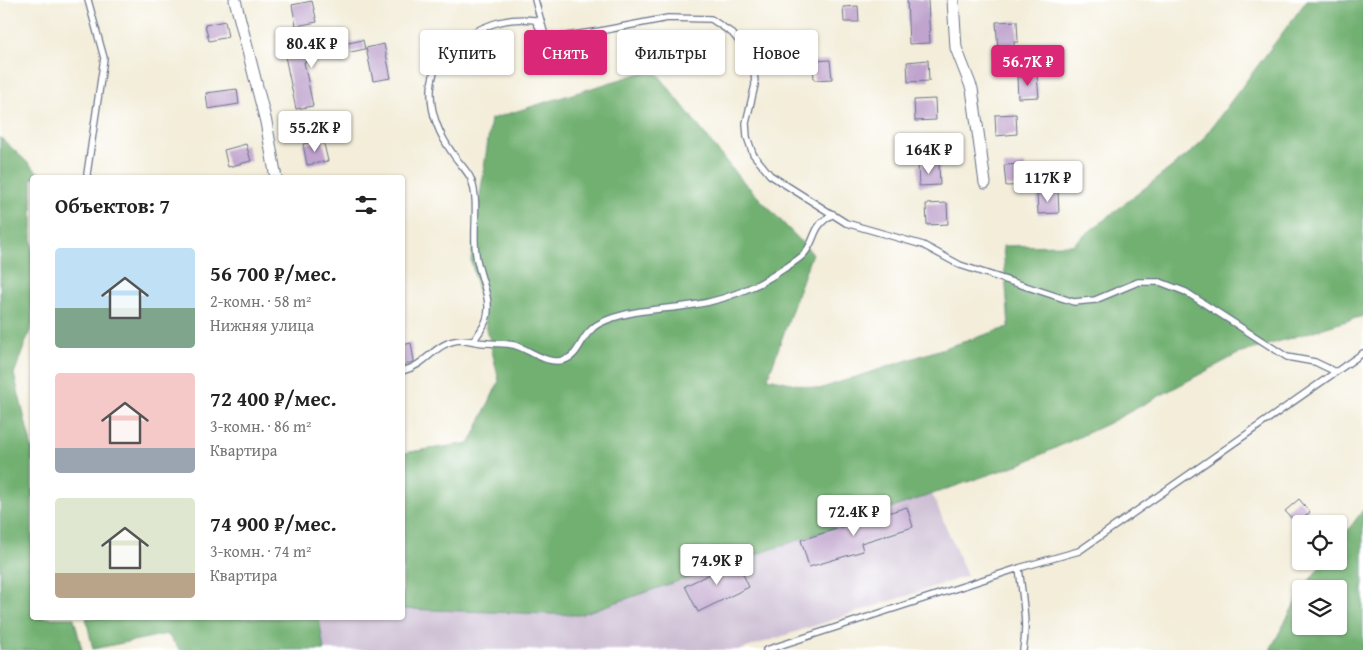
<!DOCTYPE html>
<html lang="ru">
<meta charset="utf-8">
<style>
:root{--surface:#fff;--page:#f6f6f6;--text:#222;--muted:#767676;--accent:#db2777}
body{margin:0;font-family:"Gentium Book Plus",serif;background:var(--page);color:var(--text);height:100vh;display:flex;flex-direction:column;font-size:19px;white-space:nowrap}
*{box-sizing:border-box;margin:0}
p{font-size:16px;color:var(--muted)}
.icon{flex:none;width:28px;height:28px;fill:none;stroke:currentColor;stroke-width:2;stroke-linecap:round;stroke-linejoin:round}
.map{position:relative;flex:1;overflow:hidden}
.details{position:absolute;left:30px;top:175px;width:375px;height:445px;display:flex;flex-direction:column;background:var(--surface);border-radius:5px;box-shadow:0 1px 4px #0004}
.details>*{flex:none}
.guide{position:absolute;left:420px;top:30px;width:475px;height:45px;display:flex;gap:10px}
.buttons{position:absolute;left:1292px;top:515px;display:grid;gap:10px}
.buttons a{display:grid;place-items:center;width:55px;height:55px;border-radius:5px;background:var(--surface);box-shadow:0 1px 4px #0004;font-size:25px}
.price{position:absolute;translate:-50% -42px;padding:0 11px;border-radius:5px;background:#fff;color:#222;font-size:16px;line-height:32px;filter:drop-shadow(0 1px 2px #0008)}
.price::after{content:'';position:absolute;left:50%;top:30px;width:15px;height:11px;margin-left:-8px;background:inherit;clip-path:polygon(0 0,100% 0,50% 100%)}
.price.selected{background:var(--accent);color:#fff}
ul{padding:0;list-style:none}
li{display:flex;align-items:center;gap:15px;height:125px;padding:0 25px}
li span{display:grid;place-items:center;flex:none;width:140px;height:100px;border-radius:5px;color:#555}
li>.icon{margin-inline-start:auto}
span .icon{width:60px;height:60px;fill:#fffc;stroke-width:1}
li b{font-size:21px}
h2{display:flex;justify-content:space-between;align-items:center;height:60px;padding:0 25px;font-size:21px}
.pill{padding:0 18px;border-radius:5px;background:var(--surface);box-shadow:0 1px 4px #0004;font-size:18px;line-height:45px}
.pill.selected{background:var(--accent);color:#fff}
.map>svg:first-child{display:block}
</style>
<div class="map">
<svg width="1363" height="650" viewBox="0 0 1363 650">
<rect width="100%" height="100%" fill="#fff"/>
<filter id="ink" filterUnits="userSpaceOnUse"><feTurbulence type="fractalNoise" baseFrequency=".02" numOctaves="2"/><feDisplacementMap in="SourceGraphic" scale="10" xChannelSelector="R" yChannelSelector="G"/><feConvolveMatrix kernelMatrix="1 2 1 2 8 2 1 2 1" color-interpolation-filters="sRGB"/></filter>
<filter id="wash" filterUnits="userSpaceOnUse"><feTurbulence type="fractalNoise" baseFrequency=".0096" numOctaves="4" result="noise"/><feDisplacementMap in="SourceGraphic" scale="20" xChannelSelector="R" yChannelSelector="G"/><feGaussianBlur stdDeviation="1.12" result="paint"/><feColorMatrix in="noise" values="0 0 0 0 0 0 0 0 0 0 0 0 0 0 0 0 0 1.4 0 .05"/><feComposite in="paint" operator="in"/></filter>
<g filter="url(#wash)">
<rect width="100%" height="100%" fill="#f3edd9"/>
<path fill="#ccbed3" d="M932 494 967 576 740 650H324L319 618H402L403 609 579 615Z"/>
<path fill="#71b071" stroke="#467068" d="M1307 0H1363V316L1238 354 1107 424 1023 463 579 615 403 609V453L470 443 499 381 471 260 491 119 654 69 736 174 812 253 768 378 819 389 1009 327 1003 246 1072 245 1196 148Z
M0 137 43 177 32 178V325L14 374 32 449V618H74L82 650H0Z
M1363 510V650H1270L1301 592V626H1339V589H1303L1324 561H1339V542Z
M86 618H319L324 650H180L167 634 93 649Z"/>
<g id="blocks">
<path fill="#c0a4ce" d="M907 0H928L930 43 909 44Z
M312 1 317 22 296 26 292 5Z
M858 6 859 22H844L843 7Z
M225 21 228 37 209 41 205 25Z
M1017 21 1018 42H1014L1015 71 994 72 993 51H998L996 22Z
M363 40 365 49 304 62 313 106 296 109 285 56Z
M384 44 391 78 373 81 366 48Z
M830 60 832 79 814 80 813 61Z
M928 60 929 81 908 82 907 62Z
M1037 76 1039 97 1018 98 1017 77Z
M237 89 239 104 208 109 206 93Z
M935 99 936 120 915 121 914 100Z
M1016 114 1017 134 996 136 995 115Z
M323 140 328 161 307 165 303 144Z
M246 144 251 161 228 167 224 150Z
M939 164 940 185 919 186 918 165Z
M1025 164 1026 185 1006 186 1004 165Z
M1058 192 1059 213 1038 214 1037 193Z
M947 203 948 224 927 225 926 204Z
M411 343 414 361 402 366V345Z
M1299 499 1310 512 1297 524 1285 511Z
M907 507 913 527 861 543 863 551 809 567 801 540Z
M737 561 749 587 698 612 685 586Z"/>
</g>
</g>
<g filter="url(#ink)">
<use href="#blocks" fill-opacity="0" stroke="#677289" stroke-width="1"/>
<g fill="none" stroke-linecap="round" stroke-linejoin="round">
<g stroke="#677289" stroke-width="8">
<path id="service" d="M88 0 104 58 87 174 88 178
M535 0 546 39 600 31 668 18 711 19 732 33 748 52 754 69 755 85 746 123 747 137 753 154 770 175 846 223 923 245 960 265 1074 302 1095 300 1138 282H1160L1186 292 1287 357 1315 362 1336 372
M474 340C479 333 485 326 487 317 492 297 478 274 476 254 472 229 480 203 471 179 467 170 458 162 453 154 425 115 418 62 466 36 491 23 507 17 535 20L542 33
M402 371C428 365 434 342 461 340 470 340 478 343 487 343 497 344 504 343 514 345 529 349 546 365 564 360 579 356 580 339 591 330 594 326 602 322 607 320 635 309 663 310 693 305 714 302 735 295 754 286 764 282 794 263 802 256 818 240 809 228 833 214
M1019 568C1022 594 1028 624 1023 650
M766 650 1019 568 1079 551 1363 353"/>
</g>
<g stroke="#677289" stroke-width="13">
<path id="minor" d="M235 0 266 122 276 178
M953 0 956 48 972 89 985 183"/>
</g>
<use href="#service" stroke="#fff" stroke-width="5.5"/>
<use href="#minor" stroke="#fff" stroke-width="11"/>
</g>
</g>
</svg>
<div class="buttons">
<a><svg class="icon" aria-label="locate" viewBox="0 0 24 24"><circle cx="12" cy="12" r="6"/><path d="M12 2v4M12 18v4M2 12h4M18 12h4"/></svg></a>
<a><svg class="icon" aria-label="layers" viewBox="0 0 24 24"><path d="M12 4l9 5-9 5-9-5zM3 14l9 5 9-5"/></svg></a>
</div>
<b class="price" style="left:312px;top:69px">80.4K ₽</b>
<b class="price selected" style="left:1028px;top:87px">56.7K ₽</b>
<b class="price" style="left:315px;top:153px">55.2K ₽</b>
<b class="price" style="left:929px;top:175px">164K ₽</b>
<b class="price" style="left:1048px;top:203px">117K ₽</b>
<b class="price" style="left:854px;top:537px">72.4K ₽</b>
<b class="price" style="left:717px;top:586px">74.9K ₽</b>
<div class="guide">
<a class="pill">Купить</a>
<a class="pill selected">Снять</a>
<a class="pill">Фильтры</a>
<a class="pill">Новое</a>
</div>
<section class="details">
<h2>Объектов: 7<svg class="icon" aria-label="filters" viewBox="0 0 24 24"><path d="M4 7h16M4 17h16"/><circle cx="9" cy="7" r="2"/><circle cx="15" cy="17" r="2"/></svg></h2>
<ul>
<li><span style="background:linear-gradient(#bfe0f5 60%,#7fa58c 0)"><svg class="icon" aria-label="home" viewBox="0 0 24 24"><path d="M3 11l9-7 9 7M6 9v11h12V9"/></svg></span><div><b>56 700 ₽/мес.</b><p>2-комн. · 58 m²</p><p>Нижняя улица</p></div></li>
<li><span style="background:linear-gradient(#f6c9c9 75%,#9aa5b1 0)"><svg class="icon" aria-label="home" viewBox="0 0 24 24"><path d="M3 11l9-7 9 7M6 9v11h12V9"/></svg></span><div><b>72 400 ₽/мес.</b><p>3-комн. · 86 m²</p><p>Квартира</p></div></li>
<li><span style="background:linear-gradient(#dfe7d0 75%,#b9a48a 0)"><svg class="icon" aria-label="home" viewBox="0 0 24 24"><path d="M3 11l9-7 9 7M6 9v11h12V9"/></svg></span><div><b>74 900 ₽/мес.</b><p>3-комн. · 74 m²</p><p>Квартира</p></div></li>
</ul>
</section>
</div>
